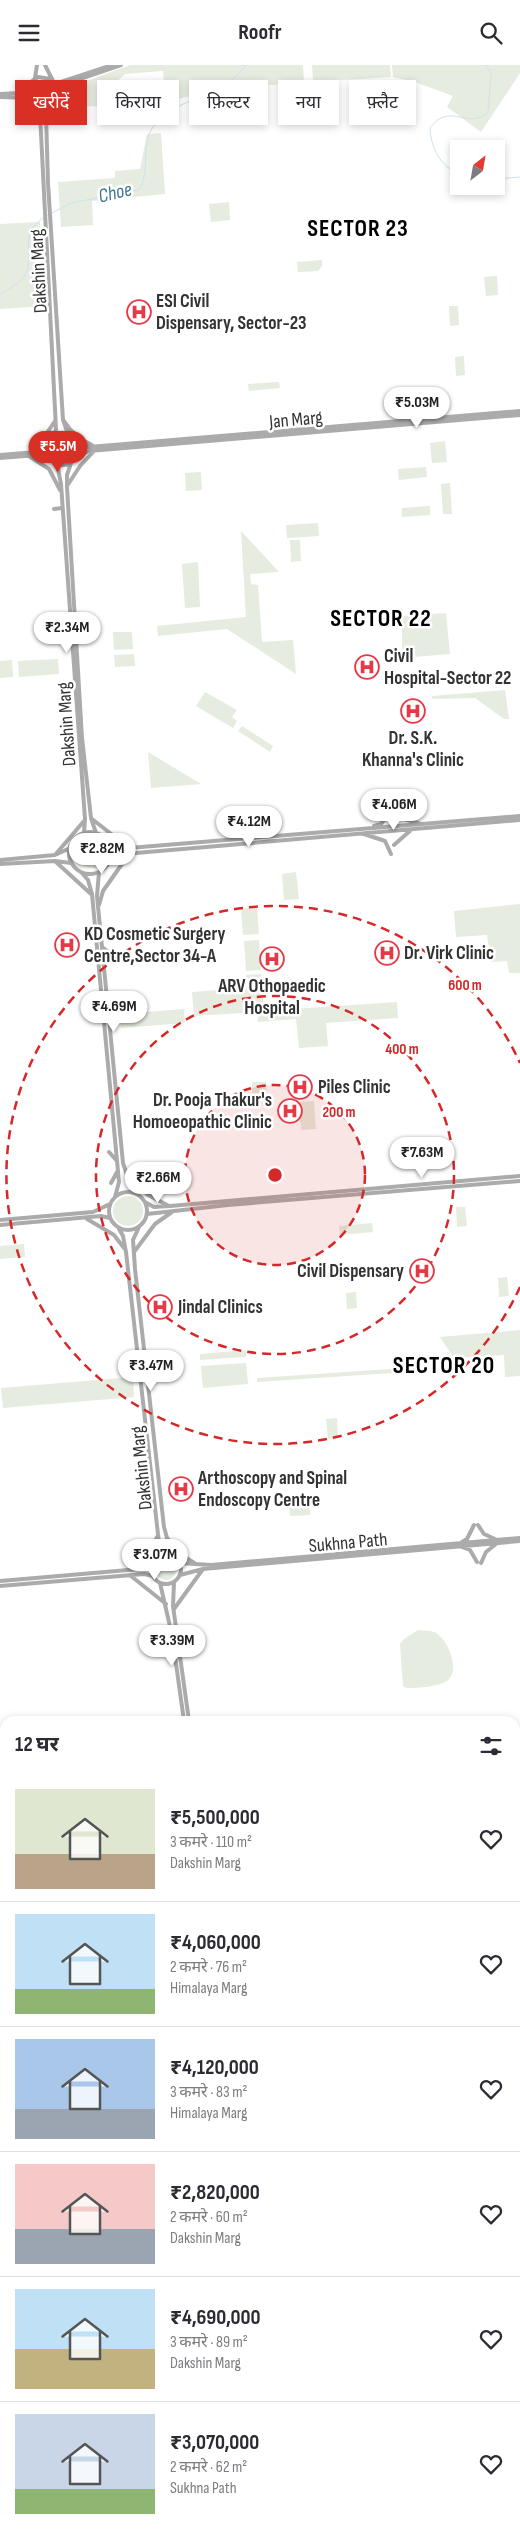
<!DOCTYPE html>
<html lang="hi">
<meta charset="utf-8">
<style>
:root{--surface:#fff;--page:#f2f2f3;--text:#2b2b33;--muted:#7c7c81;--line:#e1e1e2;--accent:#d93025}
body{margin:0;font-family:"Sofia Sans Condensed","Noto Sans Devanagari",sans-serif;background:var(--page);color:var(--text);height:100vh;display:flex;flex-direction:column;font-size:19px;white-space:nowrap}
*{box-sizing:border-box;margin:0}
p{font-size:16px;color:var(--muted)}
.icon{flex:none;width:28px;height:28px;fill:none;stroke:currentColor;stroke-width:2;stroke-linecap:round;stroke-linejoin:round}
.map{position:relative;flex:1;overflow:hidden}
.side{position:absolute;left:0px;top:1651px;width:520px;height:821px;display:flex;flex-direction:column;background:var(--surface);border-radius:15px 15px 0 0;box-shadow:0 2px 8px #0003}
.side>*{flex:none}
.banner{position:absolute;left:15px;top:15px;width:490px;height:45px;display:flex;gap:10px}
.needle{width:32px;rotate:31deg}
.tools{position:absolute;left:450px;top:75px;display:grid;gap:10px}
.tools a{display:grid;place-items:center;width:55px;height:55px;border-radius:0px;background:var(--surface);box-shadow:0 2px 8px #0003;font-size:25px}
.price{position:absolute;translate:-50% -42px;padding:0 11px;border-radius:18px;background:#fff;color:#222;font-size:16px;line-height:32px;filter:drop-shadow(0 1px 2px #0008)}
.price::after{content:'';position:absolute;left:50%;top:30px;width:15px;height:11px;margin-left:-8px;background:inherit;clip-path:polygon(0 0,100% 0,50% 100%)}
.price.selected{background:var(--accent);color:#fff}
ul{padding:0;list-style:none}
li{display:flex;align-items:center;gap:15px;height:125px;padding:0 15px}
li+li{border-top:1px solid var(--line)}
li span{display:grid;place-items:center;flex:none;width:140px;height:100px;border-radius:0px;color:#555}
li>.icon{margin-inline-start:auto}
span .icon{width:60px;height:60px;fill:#fffc;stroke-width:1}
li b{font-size:21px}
h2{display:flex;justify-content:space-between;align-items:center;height:60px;padding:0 15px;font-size:21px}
.pill{padding:0 18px;border-radius:0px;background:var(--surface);box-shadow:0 2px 8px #0003;font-size:18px;line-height:45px}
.pill.selected{background:var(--accent);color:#fff}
header{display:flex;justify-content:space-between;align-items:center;height:65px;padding:0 15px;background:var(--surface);font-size:22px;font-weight:700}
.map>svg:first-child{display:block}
</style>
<header><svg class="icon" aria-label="menu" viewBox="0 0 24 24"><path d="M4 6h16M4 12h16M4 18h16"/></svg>Roofr<svg class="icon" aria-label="search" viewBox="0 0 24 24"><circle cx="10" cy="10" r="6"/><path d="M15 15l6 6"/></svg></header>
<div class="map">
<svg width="520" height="2472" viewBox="0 0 520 2472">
<rect width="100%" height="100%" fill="#fff"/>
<path fill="#e6ecdf" d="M130 0H303L304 18 222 23 166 37 163 6 125 9 114 19 115 40 59 43 73 21Z
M312 0H390L391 12 313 17Z
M392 0H520V8L481 67 447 42 453 31 415 17 393 12Z
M32 26a10 10 0 1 1 20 0a10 10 0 1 1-20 0Z
M161 68 165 129 92 136 93 160 61 162 58 117 115 113V106L140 104 147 69Z
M229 137 230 155 211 157 209 139Z
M40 157 45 241 0 244V159Z
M322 195V201L318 206 298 207 297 197Z
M497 211 498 230 486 231 484 212Z
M449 241H458L459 260 450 261Z
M464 291 465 310 456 311 455 292Z
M279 317 280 323 249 326 248 319Z
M445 376 447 397 432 398 430 378Z
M52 386a10 10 0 1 1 20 0a10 10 0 1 1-20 0Z
M426 402 427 412 399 415 398 404Z
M201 407 202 425 186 426 185 408Z
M450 418 452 449H443L441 419Z
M430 441V450L402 452V443Z
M318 458 319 471 287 473 286 460Z
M241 466 279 507 250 509 251 519 258 520 262 577 293 575 296 609 227 564 158 571 157 561 246 552Z
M290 475H300L301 496 291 497Z
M198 497 200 542 185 543 182 499Z
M446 548 450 589 402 593V551Z
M113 567H132L133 584 114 585Z
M134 589 135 601 115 602 114 590Z
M58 594 59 609 19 612 18 596Z
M12 595 13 612 0 613V596Z
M505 625 509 654H504L475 633 432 634V631Z
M205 627 237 645 232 652 237 656 233 663 196 641Z
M242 661 273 681 270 687 238 666Z
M148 687 201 719 151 723Z
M77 788a15 15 0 1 1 30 0a15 15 0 1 1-30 0Z
M296 807 299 834 284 835 282 809Z
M520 839V908H509L507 896 491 897 487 870 456 872 454 846Z
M257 842 259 869 243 870 241 844Z
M259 875 261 905 246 906 244 876Z
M261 909 264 946 397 937 398 953 326 958 328 981 299 983 296 954 258 957 257 947 194 951 192 927 247 923 246 910Z
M184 944 185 958 121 963 120 949Z
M252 1017H266L267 1030 252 1031Z
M314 1036 316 1064 301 1065 299 1037Z
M113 1146a15 15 0 1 1 30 0a15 15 0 1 1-30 0Z
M456 1142H465L467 1161 457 1162Z
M372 1158 373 1167 340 1170 339 1161Z
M24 1179 25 1192 0 1194V1181Z
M507 1212 509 1231 499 1232 498 1213Z
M356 1227 357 1243 347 1244 346 1228Z
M520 1265V1311L505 1312 504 1290 454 1293 440 1272Z
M246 1285V1292L200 1295V1289Z
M246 1298 248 1319 203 1323 201 1301Z
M421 1302V1306L257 1317V1313Z
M133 1312 134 1332 3 1343 1 1323Z
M337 1353 338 1373 328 1374 326 1354Z
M309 1430 310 1450 290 1451 288 1431Z
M156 1505a10 10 0 1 1 20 0a10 10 0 1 1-20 0Z
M418 1565C423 1566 429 1565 434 1567 447 1572 460 1603 449 1614 442 1622 417 1623 407 1623L403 1621 400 1579 404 1574Z
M0 1793H5V1843L0 1841Z
M515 2155H520V2191H515Z"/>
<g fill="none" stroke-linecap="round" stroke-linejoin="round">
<path stroke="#cfe2ee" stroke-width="1" d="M459 109C440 101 431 83 430 63 450 36 466 65 488 48L491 8 486 0
M496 114 520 112
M46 151 71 138 139 125C151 106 140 81 153 62 172 36 211 32 233 14 238 10 242 5 246 0
M0 229C6 225 18 220 23 213 38 193 16 170 43 153"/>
<path stroke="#ababab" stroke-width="4" d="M45 0 56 22V30C50 44 35 44 28 31V19L38 12 51 14
M35 13 37 0
M55 19 112 0
M56 28 71 17 121 0
M0 29 18 28 27 23
M0 32 29 33
M50 38 46 50 48 118 63 355 69 372
M36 40 40 49 56 364 53 374
M64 356C71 367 80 375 92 380
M48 385a15 15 0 1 1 30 0a15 15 0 1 1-30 0Z
M76 379 89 382 520 346
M30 387 38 381 55 356
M0 390 36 387 48 382
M29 391 49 404 60 425
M76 392 89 386 520 350
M0 393 37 390 49 392
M71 398 67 410V422L82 673 91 753 96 768
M57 399 61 419 85 754 84 768
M67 421 80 401 95 385
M54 444 62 443
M389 742C395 755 409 754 421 759
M92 754 128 782
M374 761 381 759 387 751
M69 788a21 21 0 1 1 42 0a21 21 0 1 1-42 0Z
M364 769 385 776 391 789
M109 778 129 783 520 751
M394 780 411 765
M55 790 84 756
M110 794 124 789 520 755
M0 795 55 790 68 784
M56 797 91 829
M0 799 55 796 71 798
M99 807 97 831 123 1098 133 1128
M82 808 88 815 92 829 119 1117 115 1132
M99 840 103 826 129 789
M102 882 113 890
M109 1087 117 1096
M126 1107 148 1130 169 1141
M111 1118 117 1107
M109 1146a19 19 0 1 1 38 0a19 19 0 1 1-38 0Z
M145 1137 154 1142 170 1141 520 1111
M147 1149 228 1140 520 1116
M87 1154 114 1170 124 1183
M0 1155 93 1147 110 1139
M0 1160 101 1151 110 1153
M139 1162 133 1175 135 1204 164 1462 172 1491
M119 1164 123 1171 126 1187 159 1478 157 1493
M134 1187 155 1159 172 1147
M478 1460 484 1469 495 1474
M167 1473 180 1489 196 1499
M462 1477 467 1474 474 1460
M462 1482 470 1485 477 1497
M151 1504a15 15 0 1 1 30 0a15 15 0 1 1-30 0Z
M179 1498 211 1500 520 1473
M481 1498 486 1487 496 1479
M131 1505 149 1489 157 1472
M180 1510 203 1504 520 1476
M131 1511 166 1539
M0 1516 140 1504 152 1500
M174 1517 173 1541 189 1656
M160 1518 172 1570 184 1656
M0 1521 144 1509 153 1511
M174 1544 203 1504
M515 1835 520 1834
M515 1838H520
M0 1878H5
M0 1882 5 1881
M515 2198 520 2197
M515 2206H520"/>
<path stroke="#9a9a9a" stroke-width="4.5" d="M0 2243 5 2242
M0 2248H5
M3 2265 5 2263
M346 2468 347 2472
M353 2468 354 2472"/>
</g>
<circle cx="275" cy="1110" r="90" fill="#d62828" fill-opacity=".12"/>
<g fill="none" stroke="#d62828" stroke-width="2.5" stroke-dasharray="9 6">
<circle cx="275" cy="1110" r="90"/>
<circle cx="275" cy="1110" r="179"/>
<path d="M520 1222A269 269 0 1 1 520 998"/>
</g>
<defs>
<g id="hospital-ring" transform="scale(1.25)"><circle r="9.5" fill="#fff" stroke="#e63946" stroke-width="1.5"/><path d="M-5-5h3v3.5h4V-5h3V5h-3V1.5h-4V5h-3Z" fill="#e63946"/></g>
</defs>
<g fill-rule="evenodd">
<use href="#hospital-ring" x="139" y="247"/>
<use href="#hospital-ring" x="367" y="602"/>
<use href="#hospital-ring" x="413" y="646"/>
<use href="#hospital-ring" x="67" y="880"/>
<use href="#hospital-ring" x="387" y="888"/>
<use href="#hospital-ring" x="272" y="894"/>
<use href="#hospital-ring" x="300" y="1022"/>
<use href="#hospital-ring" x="290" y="1046"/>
<use href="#hospital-ring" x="422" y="1206"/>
<use href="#hospital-ring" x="160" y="1242"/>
<use href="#hospital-ring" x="181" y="1424"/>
</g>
<g text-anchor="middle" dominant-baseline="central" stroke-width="5" stroke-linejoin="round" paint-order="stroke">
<g font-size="19" fill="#333" stroke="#fff">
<text transform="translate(39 206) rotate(-93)">Dakshin Marg</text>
<text transform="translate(296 355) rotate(-5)">Jan Marg</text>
<text transform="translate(67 659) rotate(-94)">Dakshin Marg</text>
<text transform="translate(142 1403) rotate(-96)">Dakshin Marg</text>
<text transform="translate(348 1478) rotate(-5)">Sukhna Path</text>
</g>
<g font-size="19" font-weight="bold" fill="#333" stroke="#fff" text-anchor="start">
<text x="156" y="236">ESI Civil<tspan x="156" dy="22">Dispensary, Sector-23</tspan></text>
<text x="384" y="591">Civil<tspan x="384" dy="22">Hospital-Sector 22</tspan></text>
<text x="413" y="673" text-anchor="middle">Dr. S.K.<tspan x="413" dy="22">Khanna's Clinic</tspan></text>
<text x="84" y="869">KD Cosmetic Surgery<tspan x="84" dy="22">Centre,Sector 34-A</tspan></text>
<text x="404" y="888">Dr. Virk Clinic</text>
<text x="272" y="921" text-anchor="middle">ARV Othopaedic<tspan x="272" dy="22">Hospital</tspan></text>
<text x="318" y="1022">Piles Clinic</text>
<text x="272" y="1035" text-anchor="end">Dr. Pooja Thakur's<tspan x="272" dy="22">Homoeopathic Clinic</tspan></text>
<text x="404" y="1206" text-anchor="end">Civil Dispensary</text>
<text x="178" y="1242">Jindal Clinics</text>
<text x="198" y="1413">Arthoscopy and Spinal<tspan x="198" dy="22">Endoscopy Centre</tspan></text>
</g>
<g font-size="20" font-style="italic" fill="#3f7597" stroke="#fff">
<text transform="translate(115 128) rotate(-13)">Choe</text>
</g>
<g font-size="24" font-weight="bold" letter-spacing="1" fill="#000" stroke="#fff">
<text x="358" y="163">SECTOR 23</text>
<text x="381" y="553">SECTOR 22</text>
<text x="444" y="1300">SECTOR 20</text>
</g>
</g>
<circle cx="275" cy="1110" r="8" fill="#d62828" stroke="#fff" stroke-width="2.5"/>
<g font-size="15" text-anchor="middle" font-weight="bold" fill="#d62828" stroke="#fff" stroke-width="5" stroke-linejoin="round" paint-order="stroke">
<text x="465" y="925">600 m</text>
<text x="402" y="989">400 m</text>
<text x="339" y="1052">200 m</text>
</g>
</svg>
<div class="tools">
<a><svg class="needle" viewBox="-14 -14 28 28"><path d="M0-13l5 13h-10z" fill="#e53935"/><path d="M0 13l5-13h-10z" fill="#7c7c81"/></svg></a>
</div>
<b class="price" style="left:417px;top:364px">₹5.03M</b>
<b class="price selected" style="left:58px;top:408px">₹5.5M</b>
<b class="price" style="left:67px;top:589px">₹2.34M</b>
<b class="price" style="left:394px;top:766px">₹4.06M</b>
<b class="price" style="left:249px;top:783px">₹4.12M</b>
<b class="price" style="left:102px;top:810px">₹2.82M</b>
<b class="price" style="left:114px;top:968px">₹4.69M</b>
<b class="price" style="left:422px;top:1114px">₹7.63M</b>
<b class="price" style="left:158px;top:1139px">₹2.66M</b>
<b class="price" style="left:151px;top:1327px">₹3.47M</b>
<b class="price" style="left:155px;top:1516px">₹3.07M</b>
<b class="price" style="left:172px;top:1602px">₹3.39M</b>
<div class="banner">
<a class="pill selected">खरीदें</a>
<a class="pill">किराया</a>
<a class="pill">फ़िल्टर</a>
<a class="pill">नया</a>
<a class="pill">फ़्लैट</a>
</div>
<section class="side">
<h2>12 घर<svg class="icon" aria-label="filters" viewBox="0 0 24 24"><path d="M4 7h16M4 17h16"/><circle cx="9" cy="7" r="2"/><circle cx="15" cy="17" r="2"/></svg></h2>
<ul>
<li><span style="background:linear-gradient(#dfe7d0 65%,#b9a48a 0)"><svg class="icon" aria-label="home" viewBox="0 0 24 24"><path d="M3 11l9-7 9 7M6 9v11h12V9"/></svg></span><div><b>₹5,500,000</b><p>3 कमरे · 110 m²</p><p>Dakshin Marg</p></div><svg class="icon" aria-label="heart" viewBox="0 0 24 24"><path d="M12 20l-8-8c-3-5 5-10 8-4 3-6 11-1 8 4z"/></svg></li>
<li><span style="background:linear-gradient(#bfe0f5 75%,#8fb573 0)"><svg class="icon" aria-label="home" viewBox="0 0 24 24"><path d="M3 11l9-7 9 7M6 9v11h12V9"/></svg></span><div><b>₹4,060,000</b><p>2 कमरे · 76 m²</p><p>Himalaya Marg</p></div><svg class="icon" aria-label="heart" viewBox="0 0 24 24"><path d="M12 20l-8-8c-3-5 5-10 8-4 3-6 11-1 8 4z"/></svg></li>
<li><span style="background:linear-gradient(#a9c7e8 70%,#9aa5b1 0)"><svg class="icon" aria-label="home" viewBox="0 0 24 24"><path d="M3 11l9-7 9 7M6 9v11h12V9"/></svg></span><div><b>₹4,120,000</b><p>3 कमरे · 83 m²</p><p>Himalaya Marg</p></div><svg class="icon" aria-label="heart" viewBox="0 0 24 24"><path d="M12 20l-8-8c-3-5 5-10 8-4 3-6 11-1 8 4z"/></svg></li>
<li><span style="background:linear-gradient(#f6c9c9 65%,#9aa5b1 0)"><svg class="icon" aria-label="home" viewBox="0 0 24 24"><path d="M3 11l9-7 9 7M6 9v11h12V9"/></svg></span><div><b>₹2,820,000</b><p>2 कमरे · 60 m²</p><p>Dakshin Marg</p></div><svg class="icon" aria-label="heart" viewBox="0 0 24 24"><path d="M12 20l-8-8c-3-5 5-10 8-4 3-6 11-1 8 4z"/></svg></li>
<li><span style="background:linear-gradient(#bfe0f5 60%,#c2b280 0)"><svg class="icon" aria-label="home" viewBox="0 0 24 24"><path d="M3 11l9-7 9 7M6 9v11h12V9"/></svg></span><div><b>₹4,690,000</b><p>3 कमरे · 89 m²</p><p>Dakshin Marg</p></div><svg class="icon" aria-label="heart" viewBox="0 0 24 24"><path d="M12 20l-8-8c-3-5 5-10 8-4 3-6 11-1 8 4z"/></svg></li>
<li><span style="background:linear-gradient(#c9d6e8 75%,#8fb573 0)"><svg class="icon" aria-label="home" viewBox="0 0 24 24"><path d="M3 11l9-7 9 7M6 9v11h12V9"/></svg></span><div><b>₹3,070,000</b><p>2 कमरे · 62 m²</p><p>Sukhna Path</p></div><svg class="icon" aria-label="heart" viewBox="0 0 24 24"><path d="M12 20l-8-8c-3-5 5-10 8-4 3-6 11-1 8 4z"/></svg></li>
</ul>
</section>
</div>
